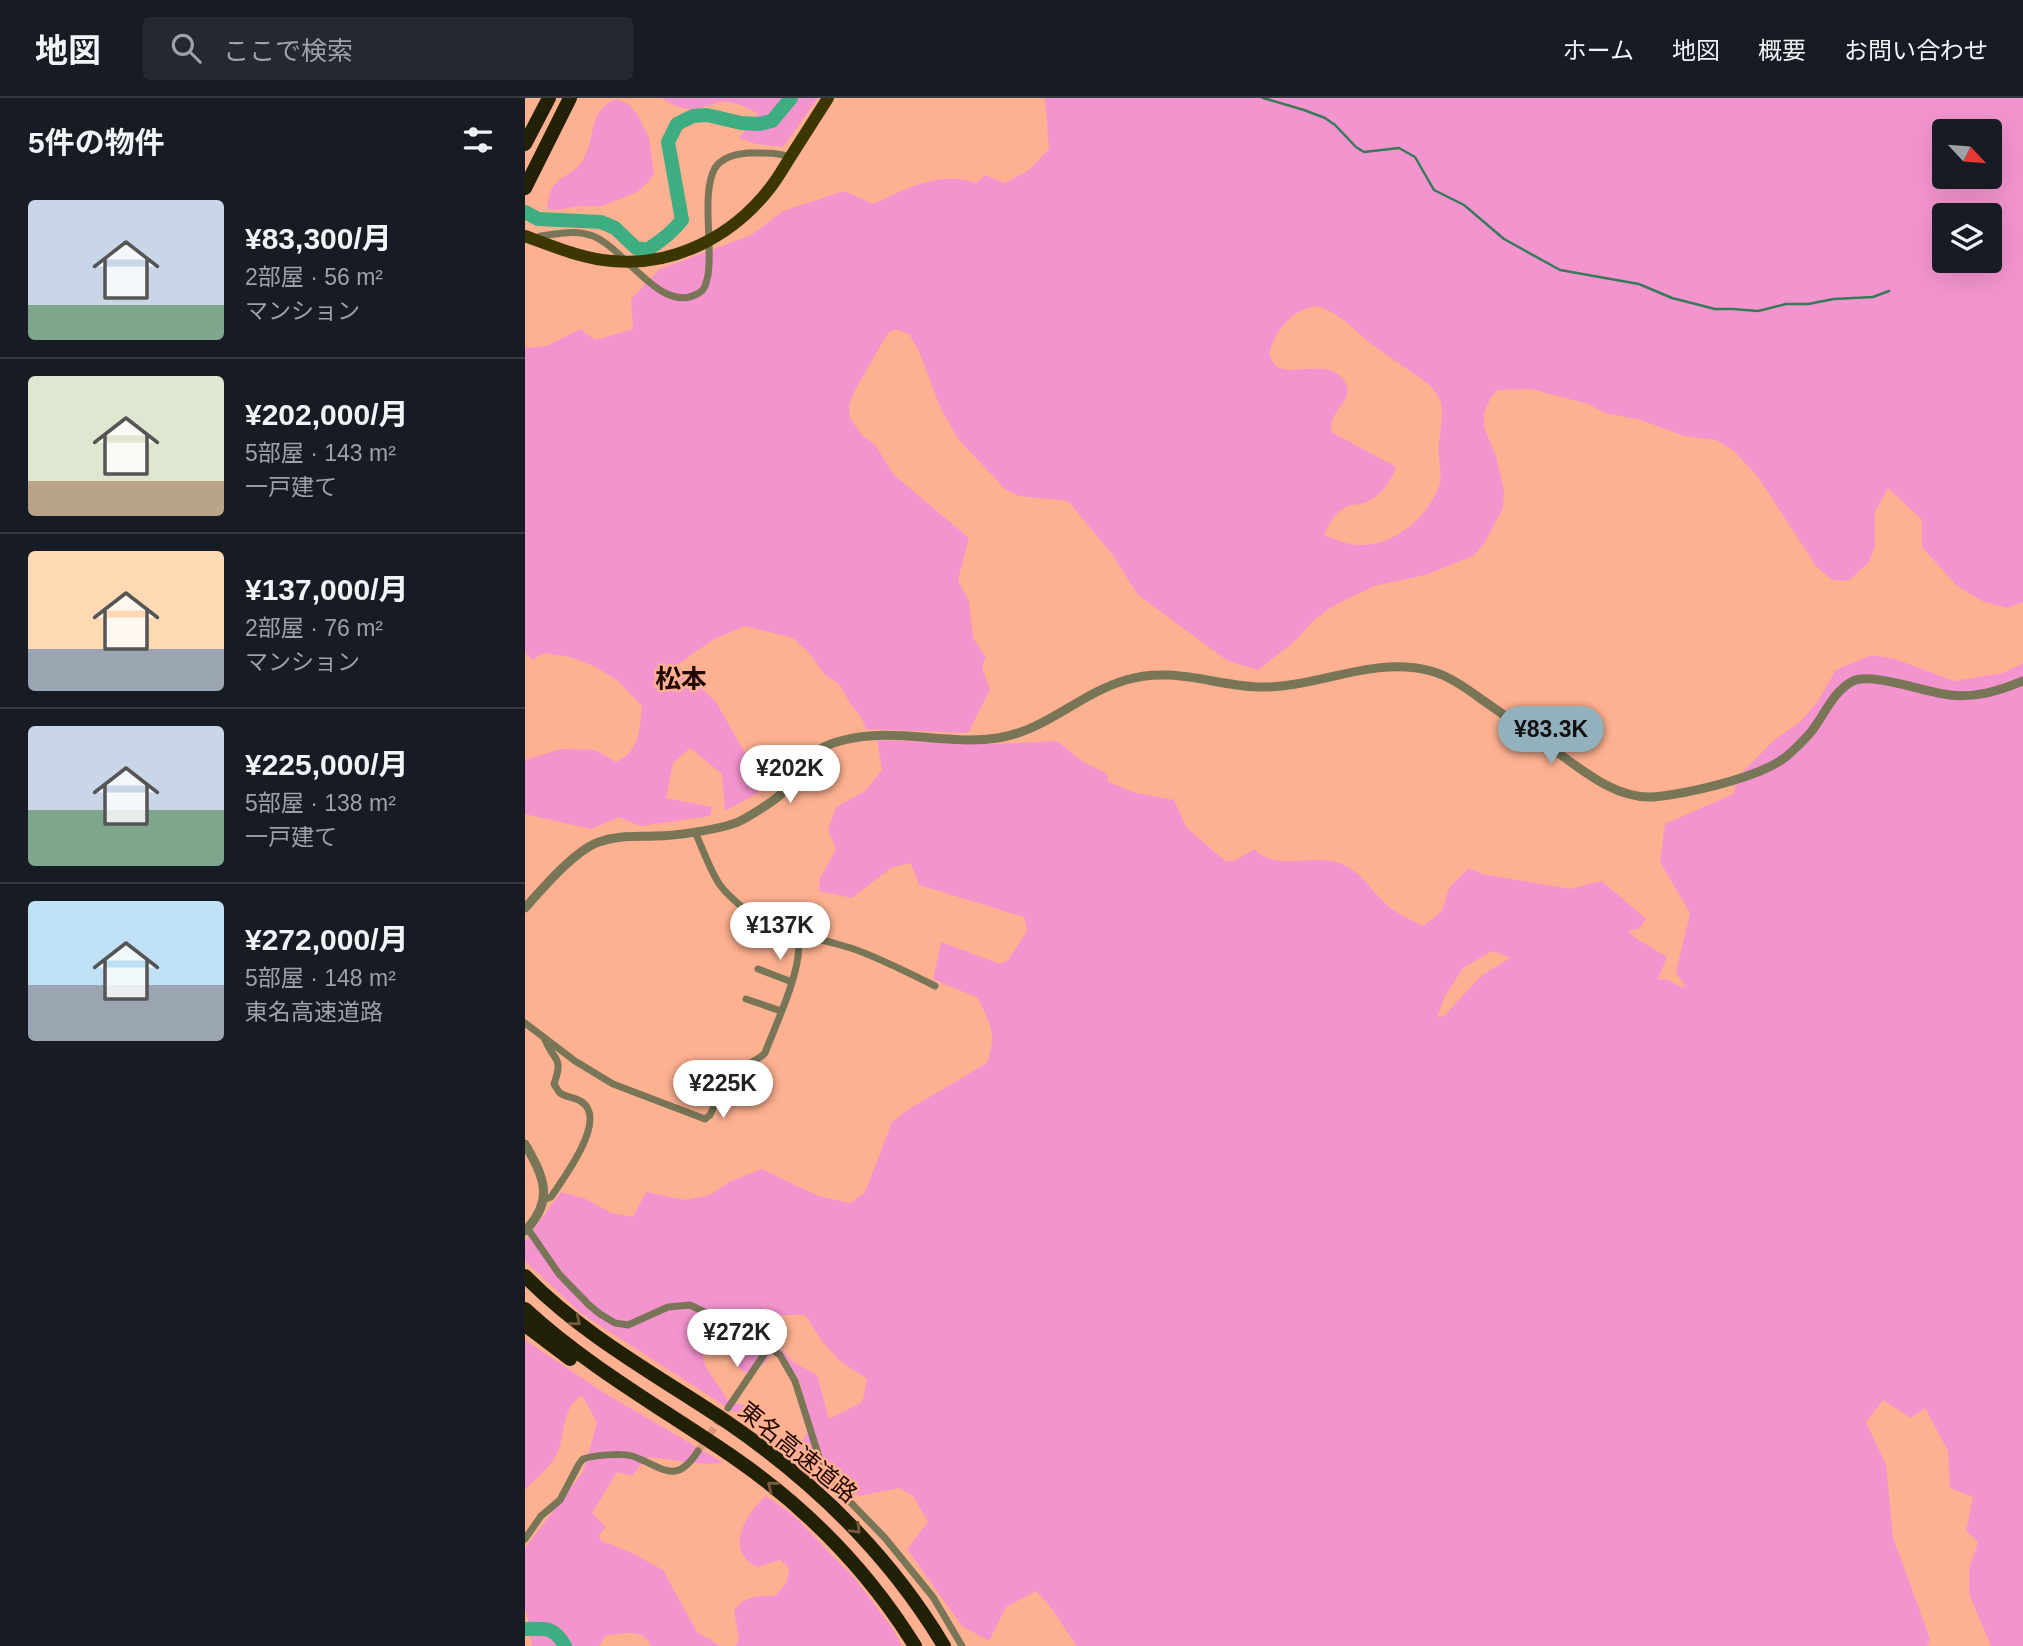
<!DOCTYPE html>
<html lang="ja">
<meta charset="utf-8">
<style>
:root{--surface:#171b24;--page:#242831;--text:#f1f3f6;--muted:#9ea1a6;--line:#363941;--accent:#93b1bc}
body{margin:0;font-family:Arial,"Noto Sans JP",sans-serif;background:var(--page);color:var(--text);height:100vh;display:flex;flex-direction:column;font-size:26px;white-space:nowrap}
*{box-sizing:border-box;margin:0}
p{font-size:23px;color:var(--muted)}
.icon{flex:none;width:38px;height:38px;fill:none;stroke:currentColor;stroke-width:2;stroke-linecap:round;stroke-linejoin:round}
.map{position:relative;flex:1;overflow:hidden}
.panel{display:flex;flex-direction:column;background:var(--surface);width:525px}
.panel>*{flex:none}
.needle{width:46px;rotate:116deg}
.fabs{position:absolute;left:1407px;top:21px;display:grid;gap:14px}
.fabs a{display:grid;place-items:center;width:70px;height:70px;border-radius:7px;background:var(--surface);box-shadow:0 7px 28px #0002;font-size:35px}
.price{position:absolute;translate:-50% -60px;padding:0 16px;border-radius:24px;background:#fff;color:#222;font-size:23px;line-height:46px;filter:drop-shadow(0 2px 4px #0008)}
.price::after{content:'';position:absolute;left:50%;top:42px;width:21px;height:16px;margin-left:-10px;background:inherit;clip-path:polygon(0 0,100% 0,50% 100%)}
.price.selected{background:var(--accent);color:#111}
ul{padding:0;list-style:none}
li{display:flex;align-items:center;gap:21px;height:175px;padding:0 28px}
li+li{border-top:2px solid var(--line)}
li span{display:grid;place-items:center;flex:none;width:196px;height:140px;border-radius:7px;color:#555}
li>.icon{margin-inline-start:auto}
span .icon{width:84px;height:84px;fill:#fffc;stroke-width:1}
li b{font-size:30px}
h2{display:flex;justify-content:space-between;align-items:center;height:84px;padding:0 28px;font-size:30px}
header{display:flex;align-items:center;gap:42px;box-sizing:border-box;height:98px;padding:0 35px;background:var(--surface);border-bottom:2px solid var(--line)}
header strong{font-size:33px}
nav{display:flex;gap:38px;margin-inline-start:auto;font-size:24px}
.search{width:490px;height:63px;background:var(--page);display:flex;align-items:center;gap:18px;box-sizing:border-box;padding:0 24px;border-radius:7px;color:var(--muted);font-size:26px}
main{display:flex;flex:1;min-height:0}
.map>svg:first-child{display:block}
</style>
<header>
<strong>地図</strong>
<div class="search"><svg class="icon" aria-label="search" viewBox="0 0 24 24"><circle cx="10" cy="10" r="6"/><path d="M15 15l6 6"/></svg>ここで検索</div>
<nav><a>ホーム</a><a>地図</a><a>概要</a><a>お問い合わせ</a></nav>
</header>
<main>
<section class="panel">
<h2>5件の物件<svg class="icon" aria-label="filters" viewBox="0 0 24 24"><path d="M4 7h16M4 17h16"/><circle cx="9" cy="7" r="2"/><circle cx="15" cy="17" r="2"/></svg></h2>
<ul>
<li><span style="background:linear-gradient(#c9d6e8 75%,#7fa58c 0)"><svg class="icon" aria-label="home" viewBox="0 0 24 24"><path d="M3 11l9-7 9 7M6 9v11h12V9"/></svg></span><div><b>¥83,300/月</b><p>2部屋 · 56 m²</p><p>マンション</p></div></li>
<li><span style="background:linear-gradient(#dfe7d0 75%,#b9a48a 0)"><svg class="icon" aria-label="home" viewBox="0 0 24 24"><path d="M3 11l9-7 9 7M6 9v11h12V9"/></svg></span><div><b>¥202,000/月</b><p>5部屋 · 143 m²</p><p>一戸建て</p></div></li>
<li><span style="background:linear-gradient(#ffd9b3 70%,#9aa5b1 0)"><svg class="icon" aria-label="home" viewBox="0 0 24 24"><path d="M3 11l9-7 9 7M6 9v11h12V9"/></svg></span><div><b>¥137,000/月</b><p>2部屋 · 76 m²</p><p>マンション</p></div></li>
<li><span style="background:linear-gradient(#c9d6e8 60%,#7fa58c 0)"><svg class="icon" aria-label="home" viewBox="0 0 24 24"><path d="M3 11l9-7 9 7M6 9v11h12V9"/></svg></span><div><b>¥225,000/月</b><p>5部屋 · 138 m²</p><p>一戸建て</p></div></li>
<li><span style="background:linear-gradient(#bfe0f5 60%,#9aa5b1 0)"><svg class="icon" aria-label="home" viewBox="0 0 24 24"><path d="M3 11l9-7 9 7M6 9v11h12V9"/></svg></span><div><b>¥272,000/月</b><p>5部屋 · 148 m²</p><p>東名高速道路</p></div></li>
</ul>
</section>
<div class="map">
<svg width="1498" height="1548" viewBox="0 0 1498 1548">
<rect width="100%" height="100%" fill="#fdb191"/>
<path fill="#f494cf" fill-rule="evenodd" d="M137 0H293L258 49 231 46 214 40 233 15C223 11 212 4 201 4 194 3 186 7 179 9 164 14 149 9 137 0Z
M520 0H1498V504L1483 510 1459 504 1432 488 1397 449V422L1363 390 1350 414V448L1343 465 1323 483 1307 482 1291 468 1233 379 1209 353 1191 342 1159 338 1116 322 1080 315 1063 306 1006 291 972 292 965 301 959 315V329L971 358 979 392 978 410 959 446 948 458 900 477 849 488 808 508 788 523 771 542 733 572 703 563 613 497 587 456 543 403 494 398 480 391 433 341 415 309 394 253 384 236 370 231 364 234 357 245 330 292 324 308 325 320 336 336 350 347 369 377 444 440 433 482 444 504 448 540 461 559 457 569 465 592 443 635 341 631 336 619 325 605 314 586 300 577 285 556 268 540 220 528 189 541 152 567 191 604 228 669 233 695 200 713 197 676 165 650 148 665 141 700 187 709 185 718 115 728 94 719 66 731 0 716V662L36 651 70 652 91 664C116 652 114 632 117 608L92 582 69 568 45 559 19 555 7 562 0 554V250L22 248 55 231 70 242 108 231 106 201 135 171 226 137 258 113 319 93 348 106C381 91 414 72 451 85L460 77 480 85 504 72 524 51ZM1419 33H1465V79H1419ZM1419 117H1465V163H1419ZM791 208C816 215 827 230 846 246 864 259 884 272 902 285 924 304 916 320 914 345 912 358 918 375 914 388 903 419 870 447 836 447 823 447 811 442 799 437 804 425 810 414 823 408 828 406 834 407 839 405 855 399 866 384 871 369L806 334C806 330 806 326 807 323 811 310 829 299 820 284 803 257 765 282 749 266 747 263 746 259 744 256 751 232 766 212 791 208Z
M92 1 103 6 112 16 124 40 129 75 124 83 112 94 77 108H54L32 112 22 111C24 74 47 83 59 60 71 39 63 11 92 1Z
M1346 557 1370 561 1429 583 1478 575 1498 565V1548H1466L1444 1496V1471L1453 1444 1441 1433 1448 1399 1425 1390 1423 1353 1400 1310 1386 1320 1358 1302 1341 1324 1361 1367 1368 1439 1405 1541 1402 1548H552L524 1507 511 1493 481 1509 464 1543 437 1528 382 1451 403 1424 388 1398 374 1390 334 1398 302 1368 289 1369 222 1322 57 1216 0 1163V1143L36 1094 61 1101 86 1115 108 1119 121 1094 160 1102 185 1097 204 1084 237 1071 293 1098 325 1105 340 1094 367 1024 384 1011 462 965C472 935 466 928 453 900L408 881 416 844 475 866 483 862 502 833 499 819 394 787 386 765 367 769 327 800 294 793 295 780 311 751 303 732 311 709 340 693 357 672 352 642 472 646 532 643 557 663 582 676 583 684 611 695 649 702 661 729 700 763H709L729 751C754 775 788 754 817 766 834 773 844 789 857 802 868 814 884 821 898 828L917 813 924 790 944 770 957 776 1045 791 1077 783 1121 821 1114 831 1103 832 1109 839 1142 859 1133 881 1143 882 1158 890 1160 888 1151 874 1165 815 1135 764 1140 726 1208 696 1215 677 1249 642 1275 624 1291 606 1311 572ZM967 853 985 860 956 878 919 918 912 919 920 898 938 870ZM245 1217H280L299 1246 315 1263 342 1281 337 1304 304 1321 292 1277 268 1264 254 1248 237 1234ZM183 1235 218 1274C231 1273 239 1268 246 1256L252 1258 265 1276 270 1274 276 1288 285 1331 273 1348 267 1350 226 1317 219 1307 209 1305 202 1301 181 1269 175 1249 177 1238Z
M0 1242 81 1296 199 1365C174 1368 148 1361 122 1359L107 1378 92 1374 67 1415 81 1429 73 1438 77 1443 109 1456 138 1472 172 1534 195 1548H126C118 1529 97 1536 80 1538L74 1548H7L2 1516 0 1513V1450L58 1374 72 1325 57 1297C35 1312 42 1333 32 1355 25 1371 11 1380 0 1392Z
M241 1398 268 1417 331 1482 368 1531 377 1548H210L214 1541 209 1513C218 1497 234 1498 250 1498L262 1484 264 1470 255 1462 232 1469C198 1452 221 1415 241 1398Z"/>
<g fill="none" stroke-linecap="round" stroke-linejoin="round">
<path stroke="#357b5a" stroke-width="2.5" d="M738 0 779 12 800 20 810 27 831 49 839 54 874 50 890 59 909 92 939 107 979 141 1035 172 1114 186 1147 200 1190 211H1208L1233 213 1261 206H1283L1309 201 1348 199 1364 193"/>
<path stroke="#3ead81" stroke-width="14" d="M0 114 13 121 76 124 90 130 111 150 122 152C136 143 147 135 157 122L143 44 152 26 168 18 182 17 216 25 234 26 247 23 266 0
M0 1531C21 1530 29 1529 40 1548"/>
<path stroke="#dc977b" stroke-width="7" stroke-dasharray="7 3.5" stroke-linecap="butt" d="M173 1353 197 1319"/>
<path stroke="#797658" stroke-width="7" d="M14 142 15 138C33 136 50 131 68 138 101 151 136 218 174 195 181 191 181 184 183 177 188 148 176 94 190 70 197 59 211 56 223 55 238 55 251 54 265 59
M170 734C177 749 186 775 195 787 205 801 248 836 263 841 272 843 279 840 289 841 301 842 314 847 326 850 355 860 382 874 410 888
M233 871 267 884
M221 901 256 913
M0 925 50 963 88 986 180 1021 185 1017C191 1005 201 980 211 973 221 965 229 966 240 955 250 928 278 870 273 843
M18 1102 26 1099C38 1081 74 1033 63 1011 57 999 44 1001 35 995 33 993 31 989 29 986 39 958 29 964 20 942
M3 1131 34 1176 64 1207 75 1216 90 1225 103 1227 143 1209 165 1207 225 1236 255 1257 270 1283 300 1378 360 1440 408 1499 437 1548
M203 1310 244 1249
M0 1441 16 1418 35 1402 54 1366 58 1361C68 1357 97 1355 107 1358 137 1368 150 1389 173 1353"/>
<path stroke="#797658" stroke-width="9" d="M0 810C17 791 50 752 74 744 93 737 111 739 131 738 150 738 197 731 213 724 222 720 249 703 255 697 263 689 267 677 274 669 285 656 299 647 315 643 369 628 419 648 473 640 520 633 556 595 601 582 646 568 688 587 733 589 791 591 848 557 906 573 924 578 941 590 956 601 979 617 1002 633 1025 649 1055 670 1089 701 1128 699 1161 696 1227 681 1255 663 1266 656 1277 644 1286 634 1299 618 1308 593 1328 583 1346 574 1403 595 1425 597 1451 600 1474 593 1498 583
M0 1046C19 1079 30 1102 0 1133"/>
<path stroke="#3b3602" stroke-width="12" d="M0 138C28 148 57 161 87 163 149 169 208 138 245 90 253 80 259 69 266 58 278 39 291 19 303 0"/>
<path stroke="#232008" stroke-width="14" d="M0 46 24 0
M0 90 45 0
M0 1178C60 1239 132 1277 202 1324 290 1384 364 1456 419 1548
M0 1211C64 1270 140 1312 211 1361 283 1411 344 1474 390 1548
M0 1227 45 1261"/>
</g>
<defs><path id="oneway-chevron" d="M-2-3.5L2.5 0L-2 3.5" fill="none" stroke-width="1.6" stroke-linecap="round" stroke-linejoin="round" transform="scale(1.75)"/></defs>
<g stroke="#7a5a3f">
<use href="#oneway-chevron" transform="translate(51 1223) rotate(39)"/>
<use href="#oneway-chevron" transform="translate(247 1388) rotate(-141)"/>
<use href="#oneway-chevron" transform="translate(331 1431) rotate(46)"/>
</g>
<g text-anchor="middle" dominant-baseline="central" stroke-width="5" stroke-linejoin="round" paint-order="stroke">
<g font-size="24" fill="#200600" stroke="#fdb191">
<text transform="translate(273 1354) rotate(39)">東名高速道路</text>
</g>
<g font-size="26" font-weight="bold" fill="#200600" stroke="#fdb191">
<text x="156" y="581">松本</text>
</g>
</g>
</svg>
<div class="fabs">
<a><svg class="needle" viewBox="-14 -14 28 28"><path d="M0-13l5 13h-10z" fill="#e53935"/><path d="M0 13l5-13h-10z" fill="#9ea1a6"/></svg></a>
<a><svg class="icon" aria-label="layers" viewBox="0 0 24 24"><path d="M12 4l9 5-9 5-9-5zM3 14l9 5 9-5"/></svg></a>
</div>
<b class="price selected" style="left:1026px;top:668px">¥83.3K</b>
<b class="price" style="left:265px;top:707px">¥202K</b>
<b class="price" style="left:255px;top:864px">¥137K</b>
<b class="price" style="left:198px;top:1022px">¥225K</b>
<b class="price" style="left:212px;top:1271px">¥272K</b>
</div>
</main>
